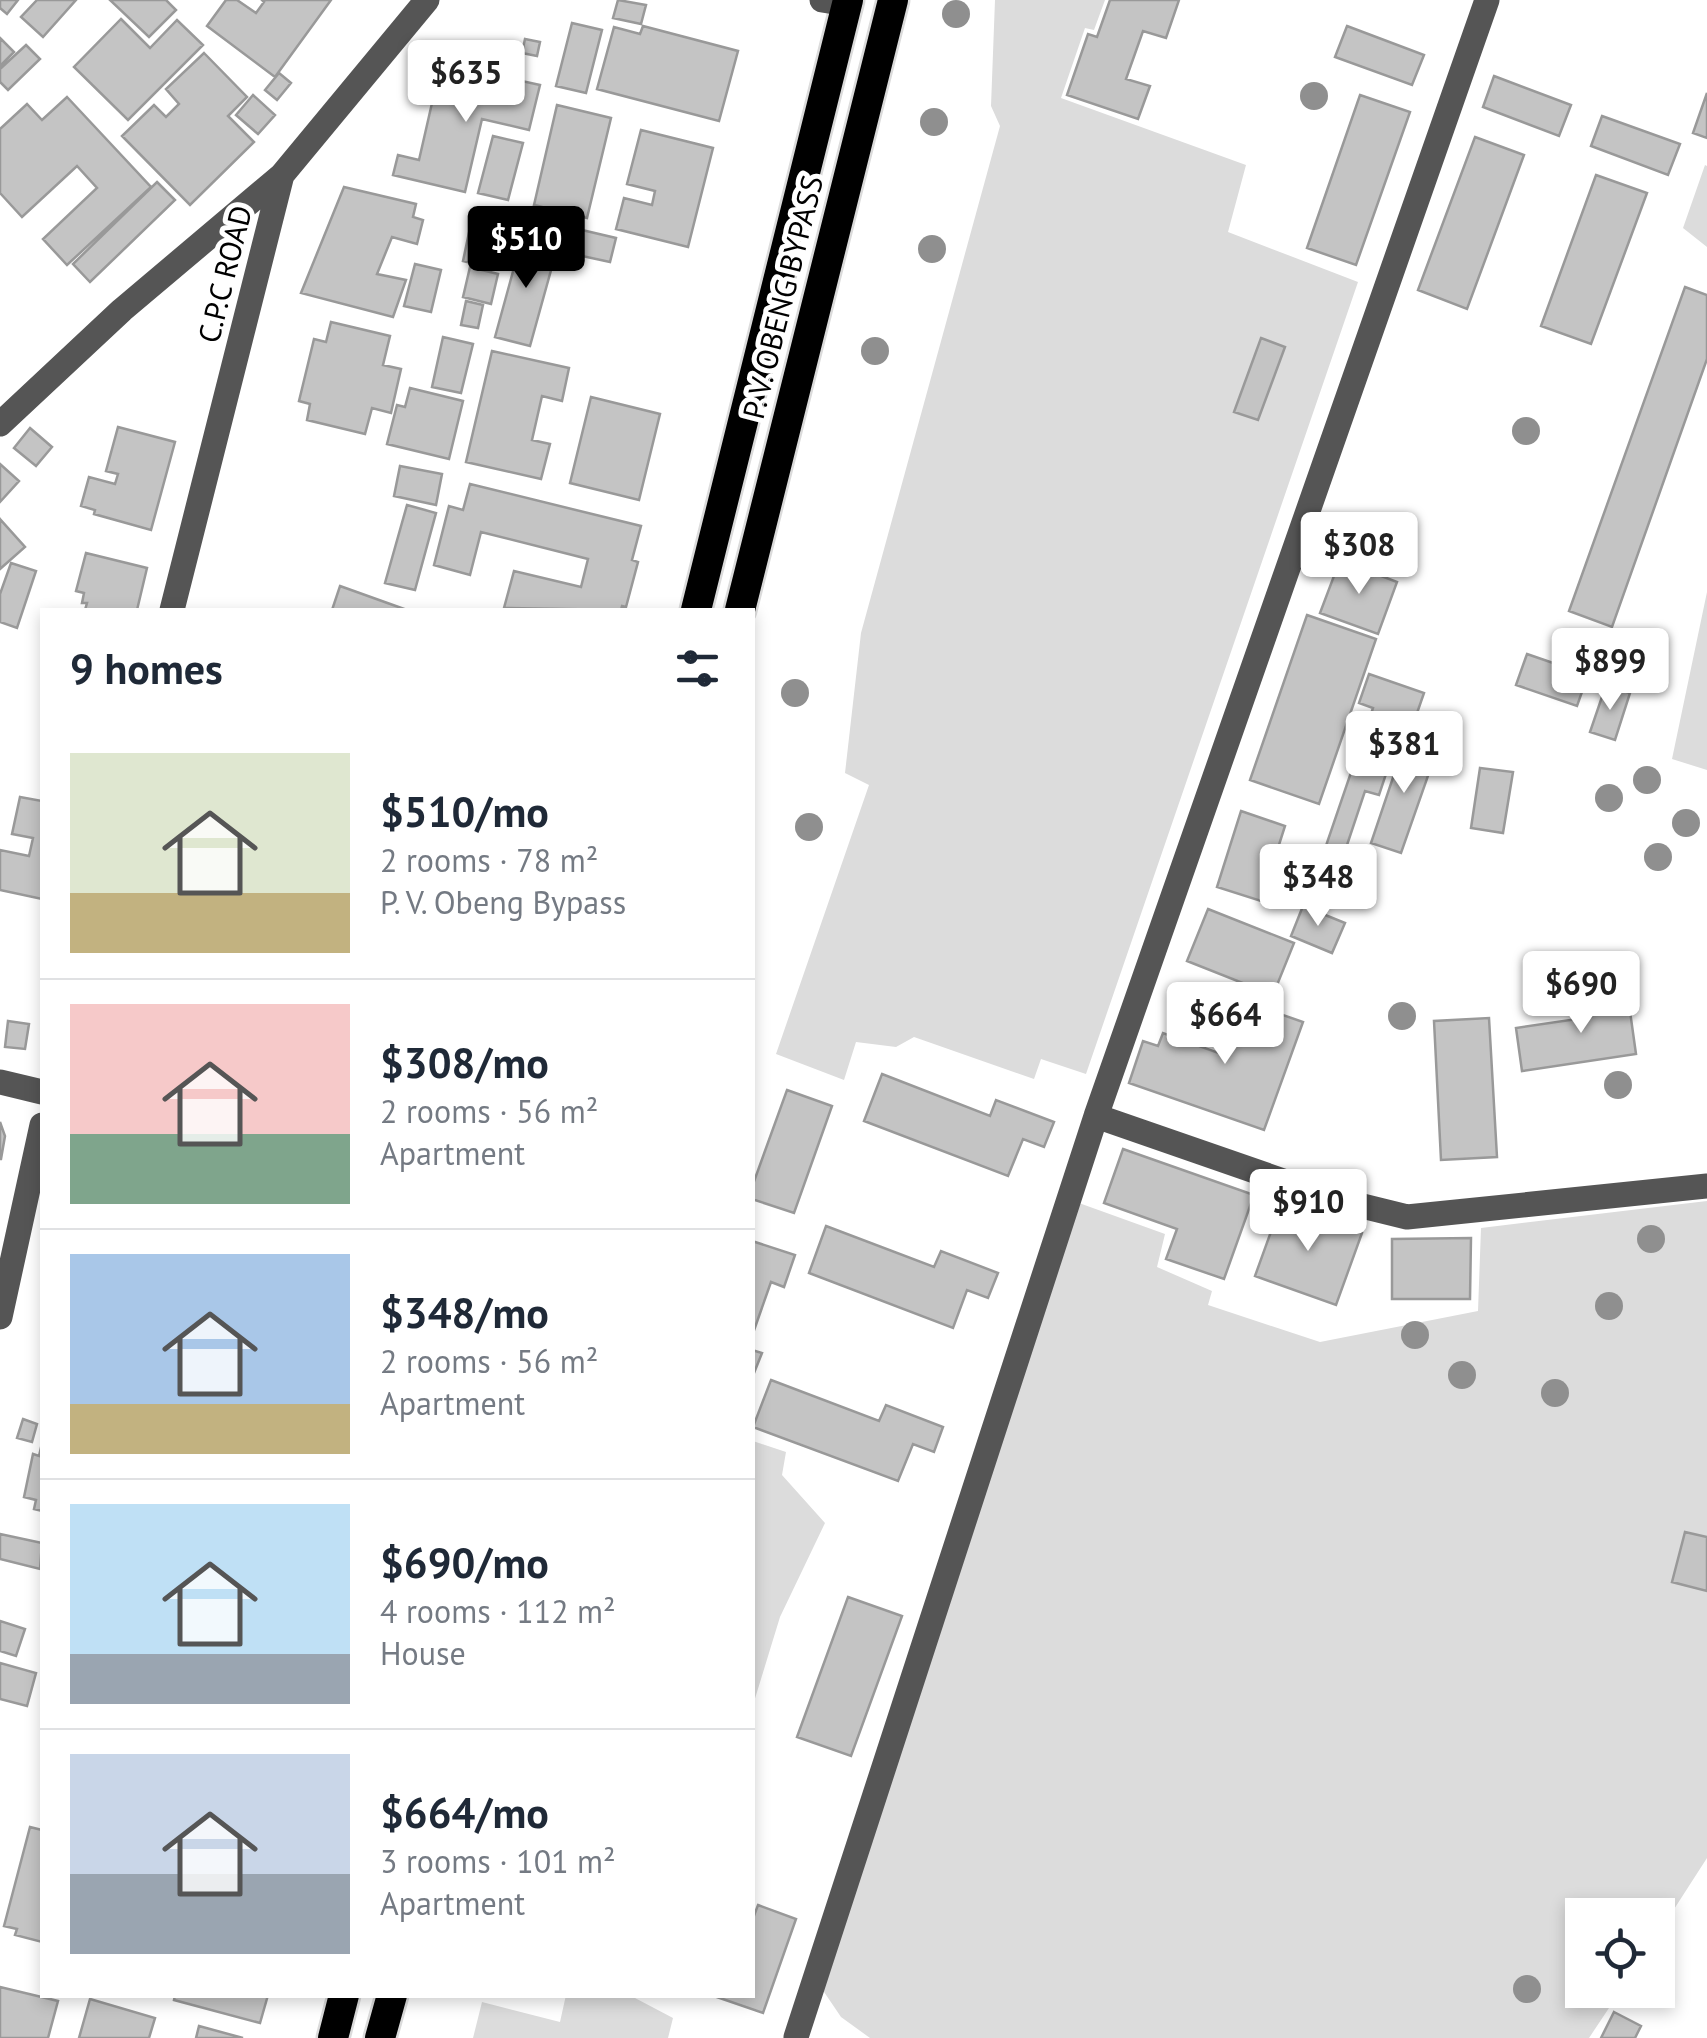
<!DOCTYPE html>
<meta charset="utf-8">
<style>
:root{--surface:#fff;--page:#f6f6f7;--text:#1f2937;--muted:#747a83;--line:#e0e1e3;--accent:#000}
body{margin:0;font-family:"PT Sans",sans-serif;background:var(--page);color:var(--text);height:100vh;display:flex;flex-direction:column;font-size:38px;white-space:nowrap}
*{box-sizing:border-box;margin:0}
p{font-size:32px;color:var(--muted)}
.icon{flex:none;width:55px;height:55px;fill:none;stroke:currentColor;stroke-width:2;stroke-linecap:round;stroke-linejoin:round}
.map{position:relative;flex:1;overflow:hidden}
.side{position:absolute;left:40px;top:608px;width:715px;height:1390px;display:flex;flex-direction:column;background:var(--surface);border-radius:0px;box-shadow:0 5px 15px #0003}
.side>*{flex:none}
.fabs{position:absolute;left:1565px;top:1898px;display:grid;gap:20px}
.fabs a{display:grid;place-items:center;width:110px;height:110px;border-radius:0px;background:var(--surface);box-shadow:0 5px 15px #0003;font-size:50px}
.price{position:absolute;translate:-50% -85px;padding:0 22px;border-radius:10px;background:#fff;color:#222;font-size:32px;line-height:65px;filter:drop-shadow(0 2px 5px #0008)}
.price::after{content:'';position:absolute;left:50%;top:60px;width:30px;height:22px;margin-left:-15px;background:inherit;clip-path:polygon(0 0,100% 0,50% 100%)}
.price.active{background:var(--accent);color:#fff}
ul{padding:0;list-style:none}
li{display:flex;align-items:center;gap:30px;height:250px;padding:0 30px}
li+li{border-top:2px solid var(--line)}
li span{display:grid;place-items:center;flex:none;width:280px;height:200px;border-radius:0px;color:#555}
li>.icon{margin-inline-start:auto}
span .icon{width:120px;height:120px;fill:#fffc;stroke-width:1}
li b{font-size:42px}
h2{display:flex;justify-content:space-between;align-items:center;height:120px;padding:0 30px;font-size:42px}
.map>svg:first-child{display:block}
</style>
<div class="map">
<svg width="1707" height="2038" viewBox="0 0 1707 2038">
<rect width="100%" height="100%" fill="#fff"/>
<path fill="#dcdcdc" d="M995 0H1105L1094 30 1085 28 1061 98 1246 165 1228 232 1358 282 1086 1074 1041 1059 1034 1079 914 1037 896 1047 856 1042 844 1080 776 1054 869 785 845 773 861 633 1000 126 991 106Z
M1705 165 1707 166V247L1683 228Z
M1707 592V770L1672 759Z
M1707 1201V1858L1658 1934V1915H1582V1990H1621L1589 2038H870L841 2017 820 1986 1079 1203 1165 1234 1157 1267 1212 1291 1208 1305 1320 1342 1478 1311 1481 1228Z
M753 1441 786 1452 782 1475 825 1523 780 1617 753 1705Z
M566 1995H636L635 1998 673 2018 668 2038H473L482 2002 560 2022Z"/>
<path fill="#c4c4c4" stroke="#999" stroke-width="2.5" d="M0 0H18L7 14 0 8Z
M37 0H76L43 37 21 17Z
M110 0H166L176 10 149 37Z
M226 0H237L256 13 264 2 262 0H331L275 77 207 26Z
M618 0 646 5 641 24 613 18Z
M1110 0H1179L1166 38 1143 31 1126 79 1150 86 1138 119 1067 95 1088 34 1097 37Z
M121 19 150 48 177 20 203 45 128 120 74 67Z
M572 23 602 30 586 93 556 86Z
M643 26 738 51 719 121 597 89 614 27 640 34Z
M1347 26 1424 55 1412 85 1335 57Z
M0 38 14 52 0 66Z
M525 39 540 42 537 56 522 53Z
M26 45 40 59 8 90 0 82V69Z
M204 53 247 97 228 116 254 142 190 205 122 136 154 105 166 117 179 104 166 89Z
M471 70 540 85 529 130 482 119 465 192 393 175 398 155 419 160 435 90 441 82 458 71Z
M279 73 291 83 277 100 265 90Z
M1494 76 1571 105 1559 136 1483 107Z
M1707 93V138L1693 133Z
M253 95 275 115 258 134 236 115Z
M1360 95 1410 112 1356 265 1307 248Z
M67 97 151 187 67 265 43 239 97 188 77 166 22 217 0 193V129L27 104 42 120Z
M557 105 611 118 587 218 534 205Z
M1602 116 1680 144 1668 175 1591 146Z
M641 130 713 148 688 247 616 229 624 198 652 205 655 191 627 184Z
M493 136 523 143 508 200 478 193Z
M1475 137 1524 155 1467 309 1418 290Z
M1596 175 1647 193 1591 344 1541 326Z
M157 182 175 200 90 282 73 264Z
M344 187 416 204 413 217 423 220 417 244 392 237 377 274 406 280 393 317 301 293Z
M474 209 504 215 492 268 463 261Z
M565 226 616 238 610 262 559 251Z
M523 235 558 245 530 346 495 337Z
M415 264 441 270 431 312 404 306Z
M470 267 498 274 491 304 463 297Z
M1685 287 1707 295V359L1612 627 1569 611Z
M466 301 483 305 478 328 461 325Z
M331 322 390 336 383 365 401 369 391 413 372 408 365 434 307 420 310 404 299 401 314 339 326 342Z
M443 337 473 344 461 393 432 387Z
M1261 338 1285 347 1258 420 1234 412Z
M492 351 569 368 562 401 542 396 532 440 550 444 541 479 466 462Z
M410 388 463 401 449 459 387 444 397 405 405 407Z
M591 397 660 414 639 500 570 483Z
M118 427 175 442 151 530 94 514 95 510 81 506 89 477 115 484 118 474 106 471Z
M30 428 52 447 36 466 14 448Z
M0 464 19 481 0 502Z
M400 466 442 474 436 505 394 496Z
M470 484 641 526 632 560 638 562 626 607 622 606 621 610 504 608 514 571 581 587 588 559 481 532 470 575 434 565 449 506 463 510Z
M407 505 436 513 415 590 385 583Z
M0 519 25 547 0 569Z
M86 553 147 568 137 610H85L87 603H82L84 593 76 591Z
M1340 560 1397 582 1378 634 1320 613Z
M11 563 36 571 17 628 0 622V594Z
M340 586 407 610H332Z
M1307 615 1376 639 1319 804 1250 780Z
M1527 654 1588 675 1577 706 1516 685Z
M1369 674 1424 693 1416 716 1435 722 1428 741 1400 732 1379 795 1365 791 1343 857 1365 864 1356 892 1315 878 1373 708 1359 703Z
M1606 685 1630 693 1615 740 1590 732Z
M1406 739 1437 750 1401 853 1371 843Z
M1480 768 1513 772 1503 833 1471 828Z
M20 797 42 801V899L0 890V850L29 856 33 838 12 834Z
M1241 811 1285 826 1261 901 1217 887Z
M1303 906 1345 923 1332 953 1291 936Z
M1208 909 1294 943 1273 995 1187 961Z
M1627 990 1636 1054 1522 1071 1516 1028 1591 1017 1588 995Z
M1243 1001 1303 1022 1264 1130 1129 1083 1143 1041 1158 1046 1163 1033 1224 1055Z
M1489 1018 1497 1157 1441 1160 1434 1021Z
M8 1021 29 1024 25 1049 5 1047Z
M882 1074 990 1116 996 1100 1054 1122 1044 1147 1023 1139 1008 1176 864 1121Z
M787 1090 832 1106 794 1213 752 1199V1187Z
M0 1122 5 1136 1 1159H0Z
M1123 1149 1254 1195 1224 1279 1166 1259 1177 1229 1104 1203Z
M1281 1204 1362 1233 1336 1305 1255 1276Z
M826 1226 934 1267 941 1251 998 1273 988 1298 967 1290 953 1328 809 1273Z
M1471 1238 1470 1299H1392V1239Z
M752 1241 795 1255 784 1287 771 1282 752 1336Z
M752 1350 762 1353 752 1378Z
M771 1380 879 1421 886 1405 943 1427 934 1452 913 1444 898 1481 753 1427Z
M23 1419 37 1424 32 1442 17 1438Z
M42 1443V1511L34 1509 36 1500 24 1497 33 1454 39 1456Z
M1685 1532 1707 1537V1591L1672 1582Z
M0 1534 42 1543 40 1569 0 1559Z
M848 1597 902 1616 851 1756 797 1737Z
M0 1621 25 1629 16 1656 0 1651Z
M0 1663 36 1673 27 1706 0 1699Z
M30 1827 42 1830V1942L15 1935 17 1929 4 1926Z
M758 1905 796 1919 763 2013 711 1995H752V1921Z
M0 1987 58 2001 48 2038H0Z
M175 1995H268L260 2023 174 2000Z
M90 1999 155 2018 149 2038H79Z
M1614 2012 1641 2026 1635 2038H1601Z
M199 2026 243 2038H196Z"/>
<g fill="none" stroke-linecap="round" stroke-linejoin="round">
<g stroke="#dbdbdb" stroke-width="35">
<path id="highway" d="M696 610 848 0
M740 610 893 0
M333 2038 344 1995
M380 2038 392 1995"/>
</g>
<path stroke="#555" stroke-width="25" d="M822 0 847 4
M0 424 122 310 282 175
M172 610 282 175 427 0
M0 1082 42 1092
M1096 1116 1338 1200 1407 1217 1707 1186
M0 1317 42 1125
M796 2037 1096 1116 1487 0"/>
<use href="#highway" stroke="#000" stroke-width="30"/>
</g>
<g fill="#8f8f8f">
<circle cx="956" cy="14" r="14"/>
<circle cx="1314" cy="96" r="14"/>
<circle cx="934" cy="122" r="14"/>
<circle cx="932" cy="249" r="14"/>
<circle cx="875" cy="351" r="14"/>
<circle cx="1526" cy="431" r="14"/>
<circle cx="795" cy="693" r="14"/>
<circle cx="1647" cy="780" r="14"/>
<circle cx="1609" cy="798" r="14"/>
<circle cx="1686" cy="823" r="14"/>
<circle cx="809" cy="827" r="14"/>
<circle cx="1658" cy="857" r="14"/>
<circle cx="1208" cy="1012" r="14"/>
<circle cx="1402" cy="1016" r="14"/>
<circle cx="1618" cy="1085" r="14"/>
<circle cx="1651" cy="1239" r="14"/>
<circle cx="1609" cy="1306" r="14"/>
<circle cx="1415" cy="1335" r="14"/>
<circle cx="1462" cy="1375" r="14"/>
<circle cx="1555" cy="1393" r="14"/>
<circle cx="1527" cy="1989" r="14"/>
</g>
<g text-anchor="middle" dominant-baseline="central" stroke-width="10" stroke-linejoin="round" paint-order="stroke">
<g font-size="30" fill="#000" stroke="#fff">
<text transform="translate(224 274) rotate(-76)">C.P.C ROAD</text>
<text transform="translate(782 297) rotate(-76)">P. V. OBENG BYPASS</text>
</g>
</g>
</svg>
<div class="fabs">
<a><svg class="icon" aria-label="locate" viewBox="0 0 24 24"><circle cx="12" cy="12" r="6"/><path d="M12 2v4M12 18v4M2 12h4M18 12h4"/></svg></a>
</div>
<b class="price" style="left:466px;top:125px">$635</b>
<b class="price active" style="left:526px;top:291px">$510</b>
<b class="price" style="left:1359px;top:597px">$308</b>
<b class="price" style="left:1610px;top:713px">$899</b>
<b class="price" style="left:1404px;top:796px">$381</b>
<b class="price" style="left:1318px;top:929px">$348</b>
<b class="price" style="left:1581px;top:1036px">$690</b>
<b class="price" style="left:1225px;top:1067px">$664</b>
<b class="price" style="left:1308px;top:1254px">$910</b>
<section class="side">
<h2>9 homes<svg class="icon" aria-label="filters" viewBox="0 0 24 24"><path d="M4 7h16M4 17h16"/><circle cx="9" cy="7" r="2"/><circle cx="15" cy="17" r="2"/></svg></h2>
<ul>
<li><span style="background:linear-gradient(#dfe7d0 70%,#c2b280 0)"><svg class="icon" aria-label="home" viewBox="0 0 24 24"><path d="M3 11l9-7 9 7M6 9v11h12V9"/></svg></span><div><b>$510/mo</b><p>2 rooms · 78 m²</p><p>P. V. Obeng Bypass</p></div></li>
<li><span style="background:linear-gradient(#f6c9c9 65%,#7fa58c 0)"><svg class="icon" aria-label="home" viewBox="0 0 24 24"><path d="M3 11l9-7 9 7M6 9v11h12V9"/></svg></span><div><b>$308/mo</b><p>2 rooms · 56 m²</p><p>Apartment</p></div></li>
<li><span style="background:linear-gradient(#a9c7e8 75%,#c2b280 0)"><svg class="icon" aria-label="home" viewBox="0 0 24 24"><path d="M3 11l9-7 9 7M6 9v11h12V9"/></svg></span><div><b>$348/mo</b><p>2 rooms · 56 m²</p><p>Apartment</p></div></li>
<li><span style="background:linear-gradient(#bfe0f5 75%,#9aa5b1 0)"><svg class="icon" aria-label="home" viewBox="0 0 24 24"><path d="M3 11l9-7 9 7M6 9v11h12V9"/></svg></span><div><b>$690/mo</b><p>4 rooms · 112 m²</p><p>House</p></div></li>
<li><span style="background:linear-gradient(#c9d6e8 60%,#9aa5b1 0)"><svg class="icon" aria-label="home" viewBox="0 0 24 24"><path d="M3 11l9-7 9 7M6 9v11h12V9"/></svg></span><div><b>$664/mo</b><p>3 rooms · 101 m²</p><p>Apartment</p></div></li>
</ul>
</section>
</div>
